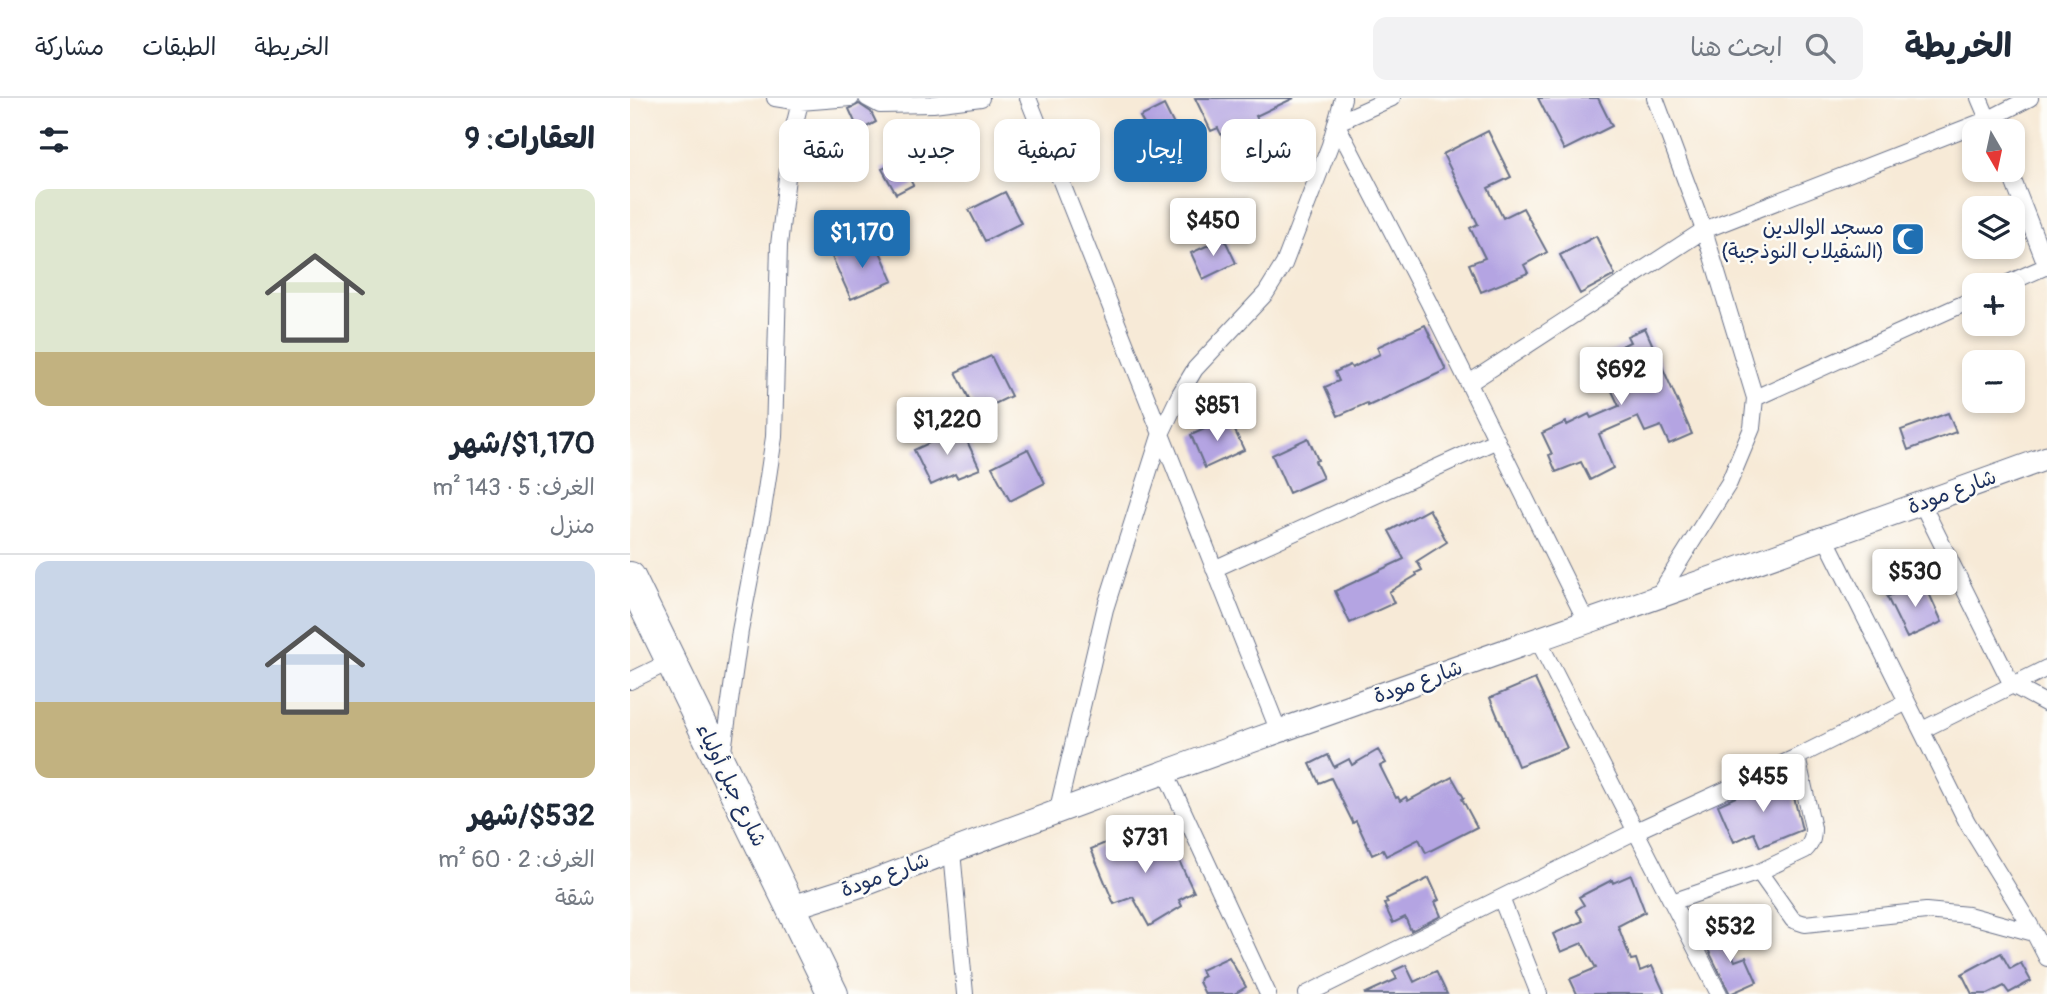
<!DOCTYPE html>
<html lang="ar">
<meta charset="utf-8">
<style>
:root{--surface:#fff;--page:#f2f2f3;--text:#1f2937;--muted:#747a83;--line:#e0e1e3;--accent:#1f6fb2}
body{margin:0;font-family:Pangolin,"Playpen Sans Arabic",sans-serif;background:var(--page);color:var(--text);direction:rtl;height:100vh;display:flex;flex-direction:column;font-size:26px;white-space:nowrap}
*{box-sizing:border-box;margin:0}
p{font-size:23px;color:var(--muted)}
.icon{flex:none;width:38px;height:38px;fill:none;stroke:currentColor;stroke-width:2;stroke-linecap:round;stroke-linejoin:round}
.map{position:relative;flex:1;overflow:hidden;direction:ltr}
.panel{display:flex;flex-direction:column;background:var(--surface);width:630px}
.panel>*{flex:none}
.top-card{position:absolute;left:21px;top:21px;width:665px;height:63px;direction:rtl;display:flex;gap:14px}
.needle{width:46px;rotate:171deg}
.controls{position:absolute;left:1332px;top:21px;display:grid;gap:14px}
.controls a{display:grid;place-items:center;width:63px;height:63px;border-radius:14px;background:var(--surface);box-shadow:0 4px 10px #0003;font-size:35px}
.price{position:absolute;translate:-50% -60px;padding:0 16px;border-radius:7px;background:#fff;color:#222;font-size:23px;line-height:46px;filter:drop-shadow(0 2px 4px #0008)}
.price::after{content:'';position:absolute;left:50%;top:42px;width:21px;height:16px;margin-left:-10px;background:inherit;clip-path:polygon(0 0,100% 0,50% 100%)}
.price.current{background:var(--accent);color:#fff}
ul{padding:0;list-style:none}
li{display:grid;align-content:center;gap:14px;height:371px;padding:0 35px}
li+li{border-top:2px solid var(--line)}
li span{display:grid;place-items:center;height:217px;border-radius:14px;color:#555}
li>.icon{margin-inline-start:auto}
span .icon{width:126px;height:126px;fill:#fffc;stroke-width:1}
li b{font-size:30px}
h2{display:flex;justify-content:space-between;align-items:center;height:84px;padding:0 35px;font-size:30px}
.chip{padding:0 24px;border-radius:14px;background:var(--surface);box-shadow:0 4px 10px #0003;font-size:24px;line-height:63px}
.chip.current{background:var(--accent);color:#fff}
header{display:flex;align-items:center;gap:42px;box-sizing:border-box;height:98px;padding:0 35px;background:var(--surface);border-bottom:2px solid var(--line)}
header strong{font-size:33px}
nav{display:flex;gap:38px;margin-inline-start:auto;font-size:24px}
.search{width:490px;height:63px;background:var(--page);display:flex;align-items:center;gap:18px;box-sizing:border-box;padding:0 24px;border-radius:14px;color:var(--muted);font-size:26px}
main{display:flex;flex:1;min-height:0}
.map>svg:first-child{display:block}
</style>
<header>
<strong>الخريطة</strong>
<div class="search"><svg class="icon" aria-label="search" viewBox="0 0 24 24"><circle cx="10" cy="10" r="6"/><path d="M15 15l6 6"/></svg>ابحث هنا</div>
<nav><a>الخريطة</a><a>الطبقات</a><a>مشاركة</a></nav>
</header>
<main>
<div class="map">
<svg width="1417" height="896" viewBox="0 0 1417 896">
<rect width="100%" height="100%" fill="#fdfcf7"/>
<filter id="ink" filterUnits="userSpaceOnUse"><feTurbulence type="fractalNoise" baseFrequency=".0143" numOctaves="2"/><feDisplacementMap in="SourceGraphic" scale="14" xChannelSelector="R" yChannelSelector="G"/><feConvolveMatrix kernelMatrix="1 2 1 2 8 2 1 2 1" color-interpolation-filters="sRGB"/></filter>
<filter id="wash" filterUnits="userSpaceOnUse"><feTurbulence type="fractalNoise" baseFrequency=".00686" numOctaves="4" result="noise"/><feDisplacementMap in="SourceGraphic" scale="28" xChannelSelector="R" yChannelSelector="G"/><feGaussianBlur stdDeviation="1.57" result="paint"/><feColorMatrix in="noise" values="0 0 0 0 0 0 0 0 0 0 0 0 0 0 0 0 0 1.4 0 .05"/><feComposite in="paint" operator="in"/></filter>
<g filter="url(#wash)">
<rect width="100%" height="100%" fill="#f7ead7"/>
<g id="blocks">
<path fill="#b4a4e2" d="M565 0H664L626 18 648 67 634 73 632 70 612 80 588 30 581 33Z
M908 0H968L982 28 934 52Z
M229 6 241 14 246 24 229 33 219 11Z
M534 7 552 43 505 66 496 48 502 45 497 34 514 26 510 19Z
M858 33 881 79 858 90 873 120 893 110 917 154 894 167 898 175 851 194 839 166 855 160 840 130 848 126 813 56Z
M270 63 283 87 266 96 252 71Z
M375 94 391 125 355 143 339 112Z
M966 138 985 177 950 196 930 157Z
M594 140 606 165 573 181 561 155Z
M236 144 240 153 248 149 263 183 221 201 202 159Z
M795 227 816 272 738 308 737 305 708 318 695 289 709 283 705 274 720 267 722 270 750 256 747 249Z
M1015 230 1062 336 1039 346 1031 328 1015 334 1008 319 969 336 983 370 960 382 951 364 926 374 919 357 922 356 912 335 936 324 937 327 959 316 961 320 989 308 976 280 971 282 962 262 1000 244 997 238Z
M361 258 381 298 346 315 326 274Z
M1318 315 1326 334 1278 352 1271 332Z
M599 320 614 352 575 370 561 337Z
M331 330 350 371 327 380 325 376 301 387 284 352Z
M678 340 688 362 685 363 693 380 659 395 642 357Z
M398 351 415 385 380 403 362 369Z
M799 411 817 444 787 463 792 472 786 475 787 477 759 494 764 505 720 525 705 493 774 461 759 433Z
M1293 482 1312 524 1277 540 1257 499Z
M905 581 937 650 888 668 860 600Z
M748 652 756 665 750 668 766 700 768 699 770 703 776 699 778 703 822 679 834 700 832 701 847 729 796 755 789 741 756 758 753 752 742 757 726 723 723 725 701 680 689 685 680 666 698 657 704 669 719 661 722 667Z
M1159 679 1172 732 1130 749 1124 735 1104 744 1088 707 1121 692 1122 695Z
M533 729 564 794 549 802 552 808 519 828 503 799 484 806 461 751 480 743 484 752Z
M1001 777 1015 814 988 828 1001 862 1006 861 1010 873 1022 868 1035 896H947L940 881 966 870 952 845 931 854 923 836 953 823 946 812 954 807 949 799 982 782 983 785Z
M799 780 809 802 805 804 811 818 781 833 775 819 763 825 754 806 758 805 756 801Z
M1092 834 1105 863 1116 859 1127 884 1100 896 1073 841Z
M1371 855 1380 871 1391 865 1401 883 1379 895 1374 888 1358 896H1342L1332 876Z
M599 859 616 889 604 896H575L569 884 570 880 574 878 571 872Z
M776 867 784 884 806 873 817 896H734L767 881 763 873Z"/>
</g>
</g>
<g filter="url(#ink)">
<use href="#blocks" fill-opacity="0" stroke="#687088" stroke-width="2"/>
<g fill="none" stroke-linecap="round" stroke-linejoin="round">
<g stroke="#687088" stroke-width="18">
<path id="street" d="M145 0 170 4 221 0
M237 0 250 7 303 6 351 0
M398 0 649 634
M762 0 706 25 798 203 957 525
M1025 0 1074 132 1125 300 1122 330 1099 385 1026 501
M1349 0 1363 33
M1379 72 1417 169
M1374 187 1417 168
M839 285 1074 132 1359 21 1400 0
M1125 300 1344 201
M1291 404 1382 587 1417 606
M1195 439 1337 724 1400 827 1417 860
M584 471 867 342
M908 542 1089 896
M0 583 41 563
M1292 632 1417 570
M92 660 110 533 133 412 144 339 149 147 162 37 171 0
M536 676 638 896
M427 715 475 511 530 338 550 296 565 271 636 195 654 166 700 47 713 0
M322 753 335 896
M1129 774 1163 822 1175 826 1296 813 1338 817 1404 835
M871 800 909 896
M1042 804 1129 774 1175 752C1182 745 1183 740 1183 730L1167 659
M677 896 1006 733 1167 659 1277 604"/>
</g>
<g stroke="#687088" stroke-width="25">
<path id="secondary" d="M160 810 238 785C628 635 1025 503 1417 360"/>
</g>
<g stroke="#687088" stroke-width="32">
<path id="highway" d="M0 479 203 896"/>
</g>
<use href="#street" stroke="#fff" stroke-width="16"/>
<use href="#secondary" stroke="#fff" stroke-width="23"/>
<use href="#highway" stroke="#fff" stroke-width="30"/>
</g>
</g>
<defs>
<g id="mosque-square" transform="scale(1.75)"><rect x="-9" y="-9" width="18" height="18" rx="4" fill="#1f6fb2" stroke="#fdfcf7"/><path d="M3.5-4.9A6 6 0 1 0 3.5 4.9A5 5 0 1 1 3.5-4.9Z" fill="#fff"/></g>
</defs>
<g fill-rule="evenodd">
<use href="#mosque-square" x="1278" y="141"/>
</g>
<g text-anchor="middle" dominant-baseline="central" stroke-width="5" stroke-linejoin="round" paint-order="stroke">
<g font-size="21" fill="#1b2f5e" stroke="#fdfcf7" text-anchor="end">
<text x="1254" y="129">مسجد الوالدين<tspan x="1254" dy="24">(الشقيلاب النوذجية)</tspan></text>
</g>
<g font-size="21" fill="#1b2f5e" stroke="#fdfcf7">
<text transform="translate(1322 394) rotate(-20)">شارع مودة</text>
<text transform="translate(788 584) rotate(-19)">شارع مودة</text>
<text transform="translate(101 687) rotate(64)">شارع جبل أولياء</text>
<text transform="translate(255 777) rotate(-20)">شارع مودة</text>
</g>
</g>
</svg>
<div class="controls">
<a><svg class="needle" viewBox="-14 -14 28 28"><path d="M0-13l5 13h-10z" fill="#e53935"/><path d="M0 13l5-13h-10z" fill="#747a83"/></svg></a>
<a><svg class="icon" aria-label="layers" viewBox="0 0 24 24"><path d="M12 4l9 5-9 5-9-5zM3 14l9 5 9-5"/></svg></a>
<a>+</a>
<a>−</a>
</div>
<b class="price" style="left:583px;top:160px">$450</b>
<b class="price current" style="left:232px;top:172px">$1,170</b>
<b class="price" style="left:991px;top:309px">$692</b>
<b class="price" style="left:587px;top:345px">$851</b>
<b class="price" style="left:317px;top:359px">$1,220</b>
<b class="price" style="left:1285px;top:511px">$530</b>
<b class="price" style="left:1133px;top:716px">$455</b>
<b class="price" style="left:515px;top:777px">$731</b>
<b class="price" style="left:1100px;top:866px">$532</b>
<div class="top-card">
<a class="chip">شراء</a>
<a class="chip current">إيجار</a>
<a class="chip">تصفية</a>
<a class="chip">جديد</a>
<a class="chip">شقة</a>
</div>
</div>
<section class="panel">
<h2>العقارات: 9<svg class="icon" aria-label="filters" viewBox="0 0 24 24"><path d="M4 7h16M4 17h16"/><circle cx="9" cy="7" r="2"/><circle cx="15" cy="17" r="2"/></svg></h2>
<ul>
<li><span style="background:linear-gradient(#dfe7d0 75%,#c2b280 0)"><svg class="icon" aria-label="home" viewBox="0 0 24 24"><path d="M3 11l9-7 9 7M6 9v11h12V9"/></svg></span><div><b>$1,170/شهر</b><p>الغرف: 5 · 143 m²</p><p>منزل</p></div></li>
<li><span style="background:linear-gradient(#c9d6e8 65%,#c2b280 0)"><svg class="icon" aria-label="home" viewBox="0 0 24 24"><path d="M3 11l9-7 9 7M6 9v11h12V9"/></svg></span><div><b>$532/شهر</b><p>الغرف: 2 · 60 m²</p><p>شقة</p></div></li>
</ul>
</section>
</main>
